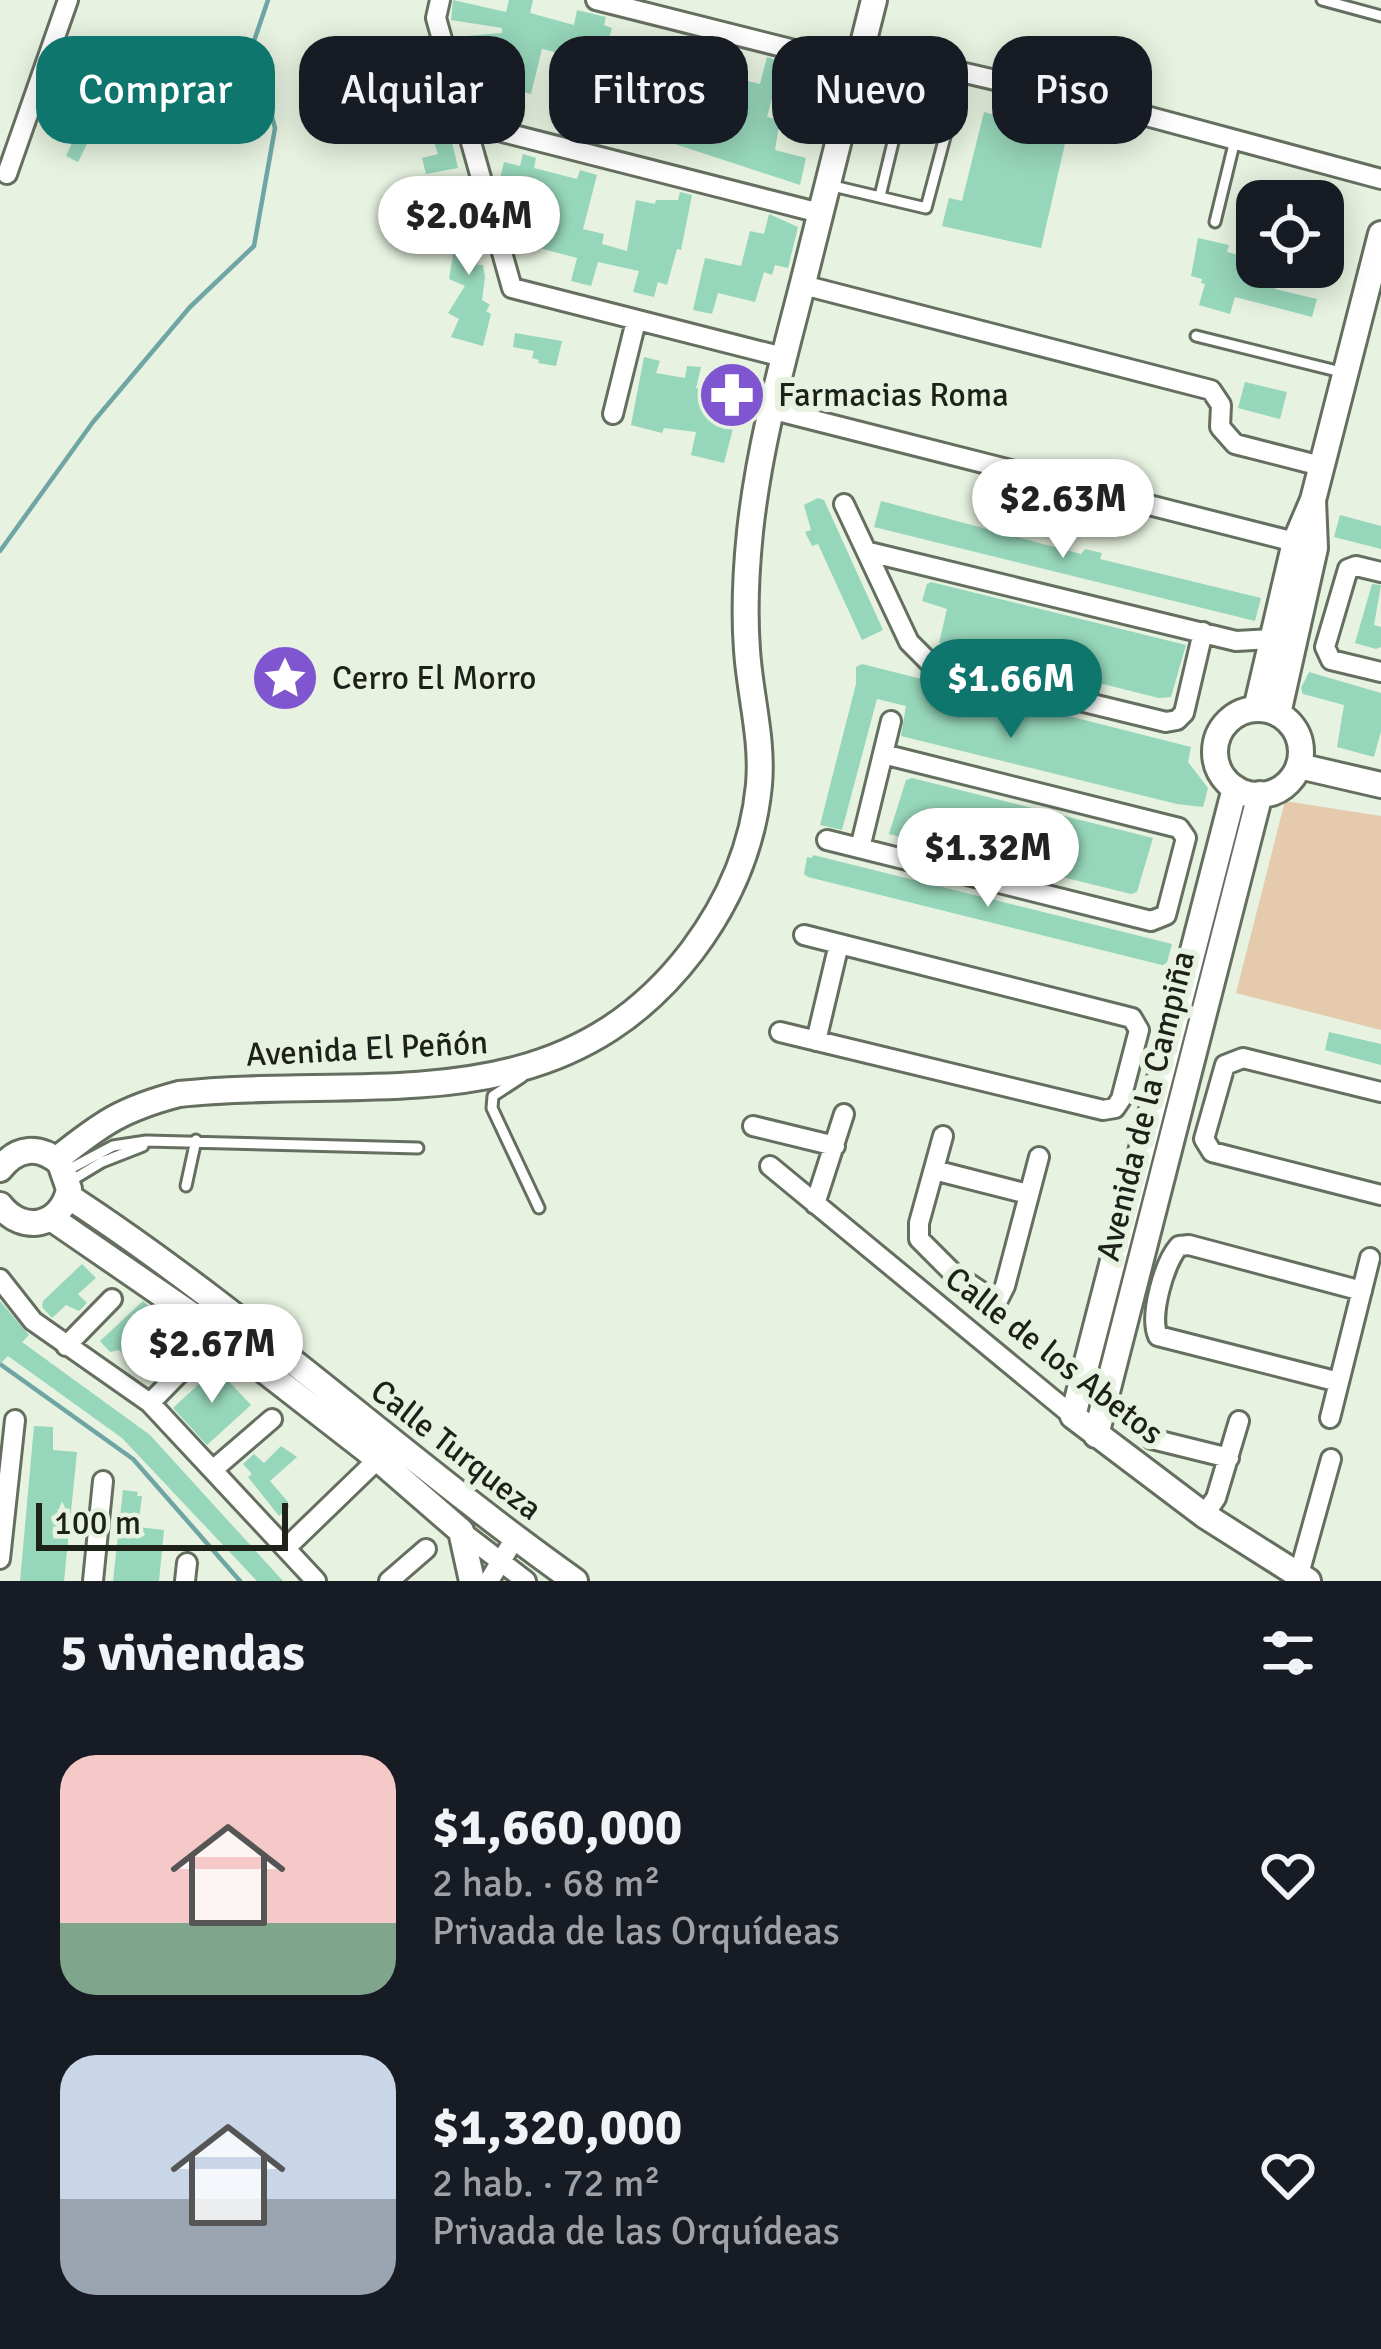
<!DOCTYPE html>
<html lang="es">
<meta charset="utf-8">
<style>
:root{--surface:#171b24;--page:#20242c;--text:#f1f3f6;--muted:#9ea1a6;--accent:#0f766e}
body{margin:0;font-family:Signika,sans-serif;background:var(--page);color:var(--text);height:100vh;display:flex;flex-direction:column;font-size:45px;white-space:nowrap}
*{box-sizing:border-box;margin:0}
p{font-size:39px;color:var(--muted)}
.icon{flex:none;width:66px;height:66px;fill:none;stroke:currentColor;stroke-width:2;stroke-linecap:round;stroke-linejoin:round}
.map{position:relative;height:1581px;overflow:hidden}
.sheet{display:flex;flex-direction:column;background:var(--surface);flex:1}
.sheet>*{flex:none}
.guide{position:absolute;left:36px;top:36px;width:1311px;height:108px;display:flex;gap:24px}
.buttons{position:absolute;left:1236px;top:180px;display:grid;gap:24px}
.buttons a{display:grid;place-items:center;width:108px;height:108px;border-radius:24px;background:var(--surface);box-shadow:0 6px 30px #0003;font-size:60px}
.scale{position:absolute;left:36px;bottom:30px;width:252px;box-sizing:border-box;padding-left:12px;border:6px solid #1d211a;border-top:0;font-size:33px;line-height:42px;white-space:nowrap;color:#1d211a;-webkit-text-stroke:9px #e7f2e0;paint-order:stroke}
.price{position:absolute;translate:-50% -102px;padding:0 27px;border-radius:42px;background:#fff;color:#222;font-size:39px;line-height:78px;filter:drop-shadow(0 3px 6px #0008)}
.price::after{content:'';position:absolute;left:50%;top:72px;width:36px;height:27px;margin-left:-18px;background:inherit;clip-path:polygon(0 0,100% 0,50% 100%)}
.price.on{background:var(--accent);color:#fff}
ul{padding:0;list-style:none}
li{display:flex;align-items:center;gap:36px;height:300px;padding:0 60px}
li span{display:grid;place-items:center;flex:none;width:336px;height:240px;border-radius:36px;color:#555}
li>.icon{margin-inline-start:auto}
span .icon{width:144px;height:144px;fill:#fffc;stroke-width:1}
li b{font-size:51px}
h2{display:flex;justify-content:space-between;align-items:center;height:144px;padding:0 60px;font-size:51px}
.tag{padding:0 42px;border-radius:36px;background:var(--surface);box-shadow:0 6px 30px #0003;font-size:42px;line-height:108px}
.tag.on{background:var(--accent);color:#fff}
.map>svg:first-child{display:block}
</style>
<div class="map">
<svg width="1381" height="1581" viewBox="0 0 1381 1581">
<rect width="100%" height="100%" fill="#e7f2e0"/>
<path fill="#e5caad" d="M1285 801 1381 816V1030L1236 993Z"/>
<g fill="none" stroke-linecap="round" stroke-linejoin="round">
<path stroke="#6fa6a5" stroke-width="4.5" d="M0 551 93 422 190 307 254 246 275 128 253 44 268 0
M0 1364 133 1459 240 1581"/>
</g>
<path fill="#96d6ba" d="M453 0 506 12 509 0H533L530 13 574 25 577 10 606 17 604 25 612 28 609 39 627 44 626 48 670 58 661 94 695 102 694 108 700 109 697 121 727 128 740 79 760 84 767 57 827 75 820 102 774 91 767 117 780 120 775 150 806 158 800 185 617 125 618 121 611 119 613 113 593 108 595 100 574 94 580 73 567 69 571 56 542 49 531 94 506 88 500 112 483 111 491 77 471 67 473 56 467 55 470 46 457 43 455 37 502 33V28L451 20Z
M88 70 102 73 100 80 109 84 97 109 103 112 78 162 66 156 79 128 67 121 76 100 71 87Z
M984 112 1067 135 1041 248 942 226 949 198 962 201Z
M446 116 458 168 426 174 422 158 438 154 431 134 435 133 432 121Z
M523 154 536 158 534 168 577 179 580 170 597 175 583 229 604 234 602 244 627 251 636 200 655 204 656 200H678L680 192 692 195 681 250 677 249 667 285 658 282 654 297 633 292 639 271 598 262 591 286 571 281 577 258 513 241 516 229 509 227 504 210 522 214 530 186 499 183 504 162 520 166Z
M453 199 475 205 480 248 477 265H483L485 277 482 300 490 305 486 311 491 314 483 346 451 337 459 319 448 313 465 286 449 279 455 244 453 230H457Z
M769 214 798 227 788 268 775 265 772 275 764 272 755 302 718 293 712 314 693 310 705 258 741 266 750 231 764 234Z
M1198 238 1229 245 1227 252 1257 260V267H1271L1267 283 1276 285 1275 289 1317 299 1312 317 1235 297 1230 314 1199 305 1205 284 1201 283 1202 279 1191 276Z
M515 333 562 341 556 366 538 363 539 360 532 358 534 351 513 347Z
M644 357 660 361 656 373 685 378 687 366 701 367 696 388 723 395 717 417 735 421 724 463 691 455 696 432 664 428 662 433 631 425Z
M1245 382 1287 392 1280 419 1238 408Z
M818 498 824 500 883 630 862 640 818 544 812 546 805 532 811 530 804 505Z
M881 501 1081 554 1085 549 1102 553 1100 559 1261 598 1255 621 874 527Z
M1340 515 1381 526V549L1334 537Z
M931 582 1186 645 1171 697 1159 698 939 643 947 609 922 601 927 584Z
M1372 584 1381 585 1374 625 1381 627V647L1376 649 1355 643Z
M862 664 1191 747 1188 762 1208 788 1203 807 1177 804 901 736 906 706 877 699 842 830 820 825 856 684V667Z
M1309 672 1381 693V731L1374 757 1337 747 1344 705 1303 694 1301 688Z
M912 778 1153 838 1137 892 1131 894 889 834 906 780Z
M813 855 1172 944 1166 966 808 877 804 874 807 857 812 858Z
M1329 1032 1381 1044V1065L1325 1050Z
M82 1264 96 1278 78 1294 87 1303 79 1311 66 1305 52 1318 42 1307 43 1301Z
M0 1301 29 1335 22 1342 150 1435 283 1581H257L122 1438 8 1356 0 1364Z
M143 1301 166 1323 169 1319 183 1332 140 1371 119 1350 110 1352 100 1341Z
M216 1368 251 1405 207 1445 173 1408Z
M34 1426 53 1427V1450L77 1452 64 1581H20Z
M281 1446 297 1457 270 1481 288 1502 289 1507 279 1516 248 1477 252 1474 243 1464 254 1454 264 1463Z
M123 1490 138 1492 137 1496H142L138 1527 164 1530 159 1581H113Z"/>
<g fill="none" stroke-linecap="round" stroke-linejoin="round">
<g stroke="#656f5f" stroke-width="15">
<path id="service" d="M1322 0 1381 16
M833 186 926 208 962 73
M880 196 903 101 951 114
M1215 222 1235 140
M1196 336 1345 373
M522 1077 493 1096 492 1108 539 1208
M66 1171 113 1146 146 1141 418 1148
M69 1182 102 1162 143 1146
M186 1186 196 1140"/>
</g>
<g stroke="#656f5f" stroke-width="24">
<path id="minor" d="M440 0 436 18 512 288 783 357
M596 0 858 66
M862 49 1124 110 1381 179
M463 122 820 213
M7 174 68 0
M803 285 1211 390 1221 405 1220 427 1235 444 1321 466
M770 409 1295 542
M613 414 636 321
M844 504 909 642 932 665 1166 722 1177 720 1184 713 1203 632
M869 552 1236 641 1272 639
M1381 572 1356 566 1348 569 1325 647 1331 660 1381 672
M827 840 1151 921 1166 915 1186 838 1179 828 883 754
M860 848 891 721
M780 1032 1103 1110 1115 1108 1121 1099 1139 1030 1132 1018 804 935
M816 1041 839 944
M1381 1092 1243 1058 1225 1065 1204 1139 1212 1152 1381 1195
M753 1126 835 1146
M943 1136 919 1223V1239L953 1273 992 1299 999 1298 1005 1286 1039 1157
M770 1166 1073 1416
M934 1170 1028 1194
M815 1204 844 1114
M0 1279 33 1321 150 1403 316 1581
M66 1346 112 1299
M1339 1382 1158 1336C1149 1316 1164 1263 1179 1246L1189 1245 1362 1291
M150 1403 196 1356
M1330 1418 1370 1258
M1152 1439 1229 1458
M215 1468 272 1419
M1204 1515 1216 1498 1239 1421
M461 1531 526 1581
M286 1548 378 1459
M0 1559 15 1420
M1299 1574 1331 1459
M93 1581 103 1481
M185 1581 187 1563
M389 1581 426 1549
M489 1581 515 1538"/>
</g>
<g stroke="#656f5f" stroke-width="30">
<path id="tertiary" d="M1256 709 1295 542 1313 500 1381 234
M1215 752a43 43 0 1 1 86 0a43 43 0 1 1-86 0Z
M1278 714 1315 548 1313 500
M1299 766 1381 785
M1235 788 1073 1416 1204 1515 1308 1581
M57 1159C102 1123 122 1109 179 1094 367 1074 558 1127 692 951 729 902 753 847 759 785 763 738 750 696 747 650 744 610 746 571 750 532 759 446 782 365 803 283 827 188 851 94 874 0
M0 1169C17 1147 39 1145 60 1163L69 1189C62 1226 23 1235 0 1205
M68 1196C246 1312 402 1458 575 1581
M51 1218 202 1322 378 1459 461 1531 472 1581
M1096 1435 1260 794"/>
</g>
<use href="#service" stroke="#fff" stroke-width="9"/>
<use href="#minor" stroke="#fff" stroke-width="18"/>
<use href="#tertiary" stroke="#fff" stroke-width="24"/>
</g>
<defs>
<g id="pharmacy-disc" transform="scale(3.45)"><circle r="9.5" fill="#8056d0" stroke="#e7f2e0"/><path d="M-2-6h4v4h4v4h-4v4h-4v-4h-4v-4h4Z" fill="#fff"/></g>
<g id="sight-disc" transform="scale(3.45)"><circle r="9.5" fill="#8056d0" stroke="#e7f2e0"/><path d="M0-6L1.8-2.2L6-1.7L2.9 1.2L3.7 5.4L0 3.3L-3.7 5.4L-2.9 1.2L-6-1.7L-1.8-2.2Z" fill="#fff"/></g>
</defs>
<g fill-rule="evenodd">
<use href="#pharmacy-disc" x="732" y="395"/>
<use href="#sight-disc" x="285" y="678"/>
</g>
<g text-anchor="middle" dominant-baseline="central" stroke-width="12" stroke-linejoin="round" paint-order="stroke">
<g font-size="33" fill="#1d211a" stroke="#e7f2e0" text-anchor="start">
<text x="778" y="395">Farmacias Roma</text>
<text x="332" y="678">Cerro El Morro</text>
</g>
<g font-size="33" fill="#1d211a" stroke="#e7f2e0">
<text transform="translate(367 1049) rotate(-3)">Avenida El Peñón</text>
<text transform="translate(1146 1106) rotate(-76)">Avenida de la Campiña</text>
<text transform="translate(1054 1356) rotate(38)">Calle de los Abetos</text>
<text transform="translate(456 1450) rotate(38)">Calle Turqueza</text>
</g>
</g>
</svg>
<div class="buttons">
<a><svg class="icon" aria-label="locate" viewBox="0 0 24 24"><circle cx="12" cy="12" r="6"/><path d="M12 2v4M12 18v4M2 12h4M18 12h4"/></svg></a>
</div>
<div class="scale">100 m</div>
<b class="price" style="left:469px;top:278px">$2.04M</b>
<b class="price" style="left:1063px;top:561px">$2.63M</b>
<b class="price on" style="left:1011px;top:741px">$1.66M</b>
<b class="price" style="left:988px;top:910px">$1.32M</b>
<b class="price" style="left:212px;top:1406px">$2.67M</b>
<div class="guide">
<a class="tag on">Comprar</a>
<a class="tag">Alquilar</a>
<a class="tag">Filtros</a>
<a class="tag">Nuevo</a>
<a class="tag">Piso</a>
</div>
</div>
<section class="sheet">
<h2>5 viviendas<svg class="icon" aria-label="filters" viewBox="0 0 24 24"><path d="M4 7h16M4 17h16"/><circle cx="9" cy="7" r="2"/><circle cx="15" cy="17" r="2"/></svg></h2>
<ul>
<li><span style="background:linear-gradient(#f6c9c9 70%,#7fa58c 0)"><svg class="icon" aria-label="home" viewBox="0 0 24 24"><path d="M3 11l9-7 9 7M6 9v11h12V9"/></svg></span><div><b>$1,660,000</b><p>2 hab. · 68 m²</p><p>Privada de las Orquídeas</p></div><svg class="icon" aria-label="heart" viewBox="0 0 24 24"><path d="M12 20l-8-8c-3-5 5-10 8-4 3-6 11-1 8 4z"/></svg></li>
<li><span style="background:linear-gradient(#c9d6e8 60%,#9aa5b1 0)"><svg class="icon" aria-label="home" viewBox="0 0 24 24"><path d="M3 11l9-7 9 7M6 9v11h12V9"/></svg></span><div><b>$1,320,000</b><p>2 hab. · 72 m²</p><p>Privada de las Orquídeas</p></div><svg class="icon" aria-label="heart" viewBox="0 0 24 24"><path d="M12 20l-8-8c-3-5 5-10 8-4 3-6 11-1 8 4z"/></svg></li>
</ul>
</section>
